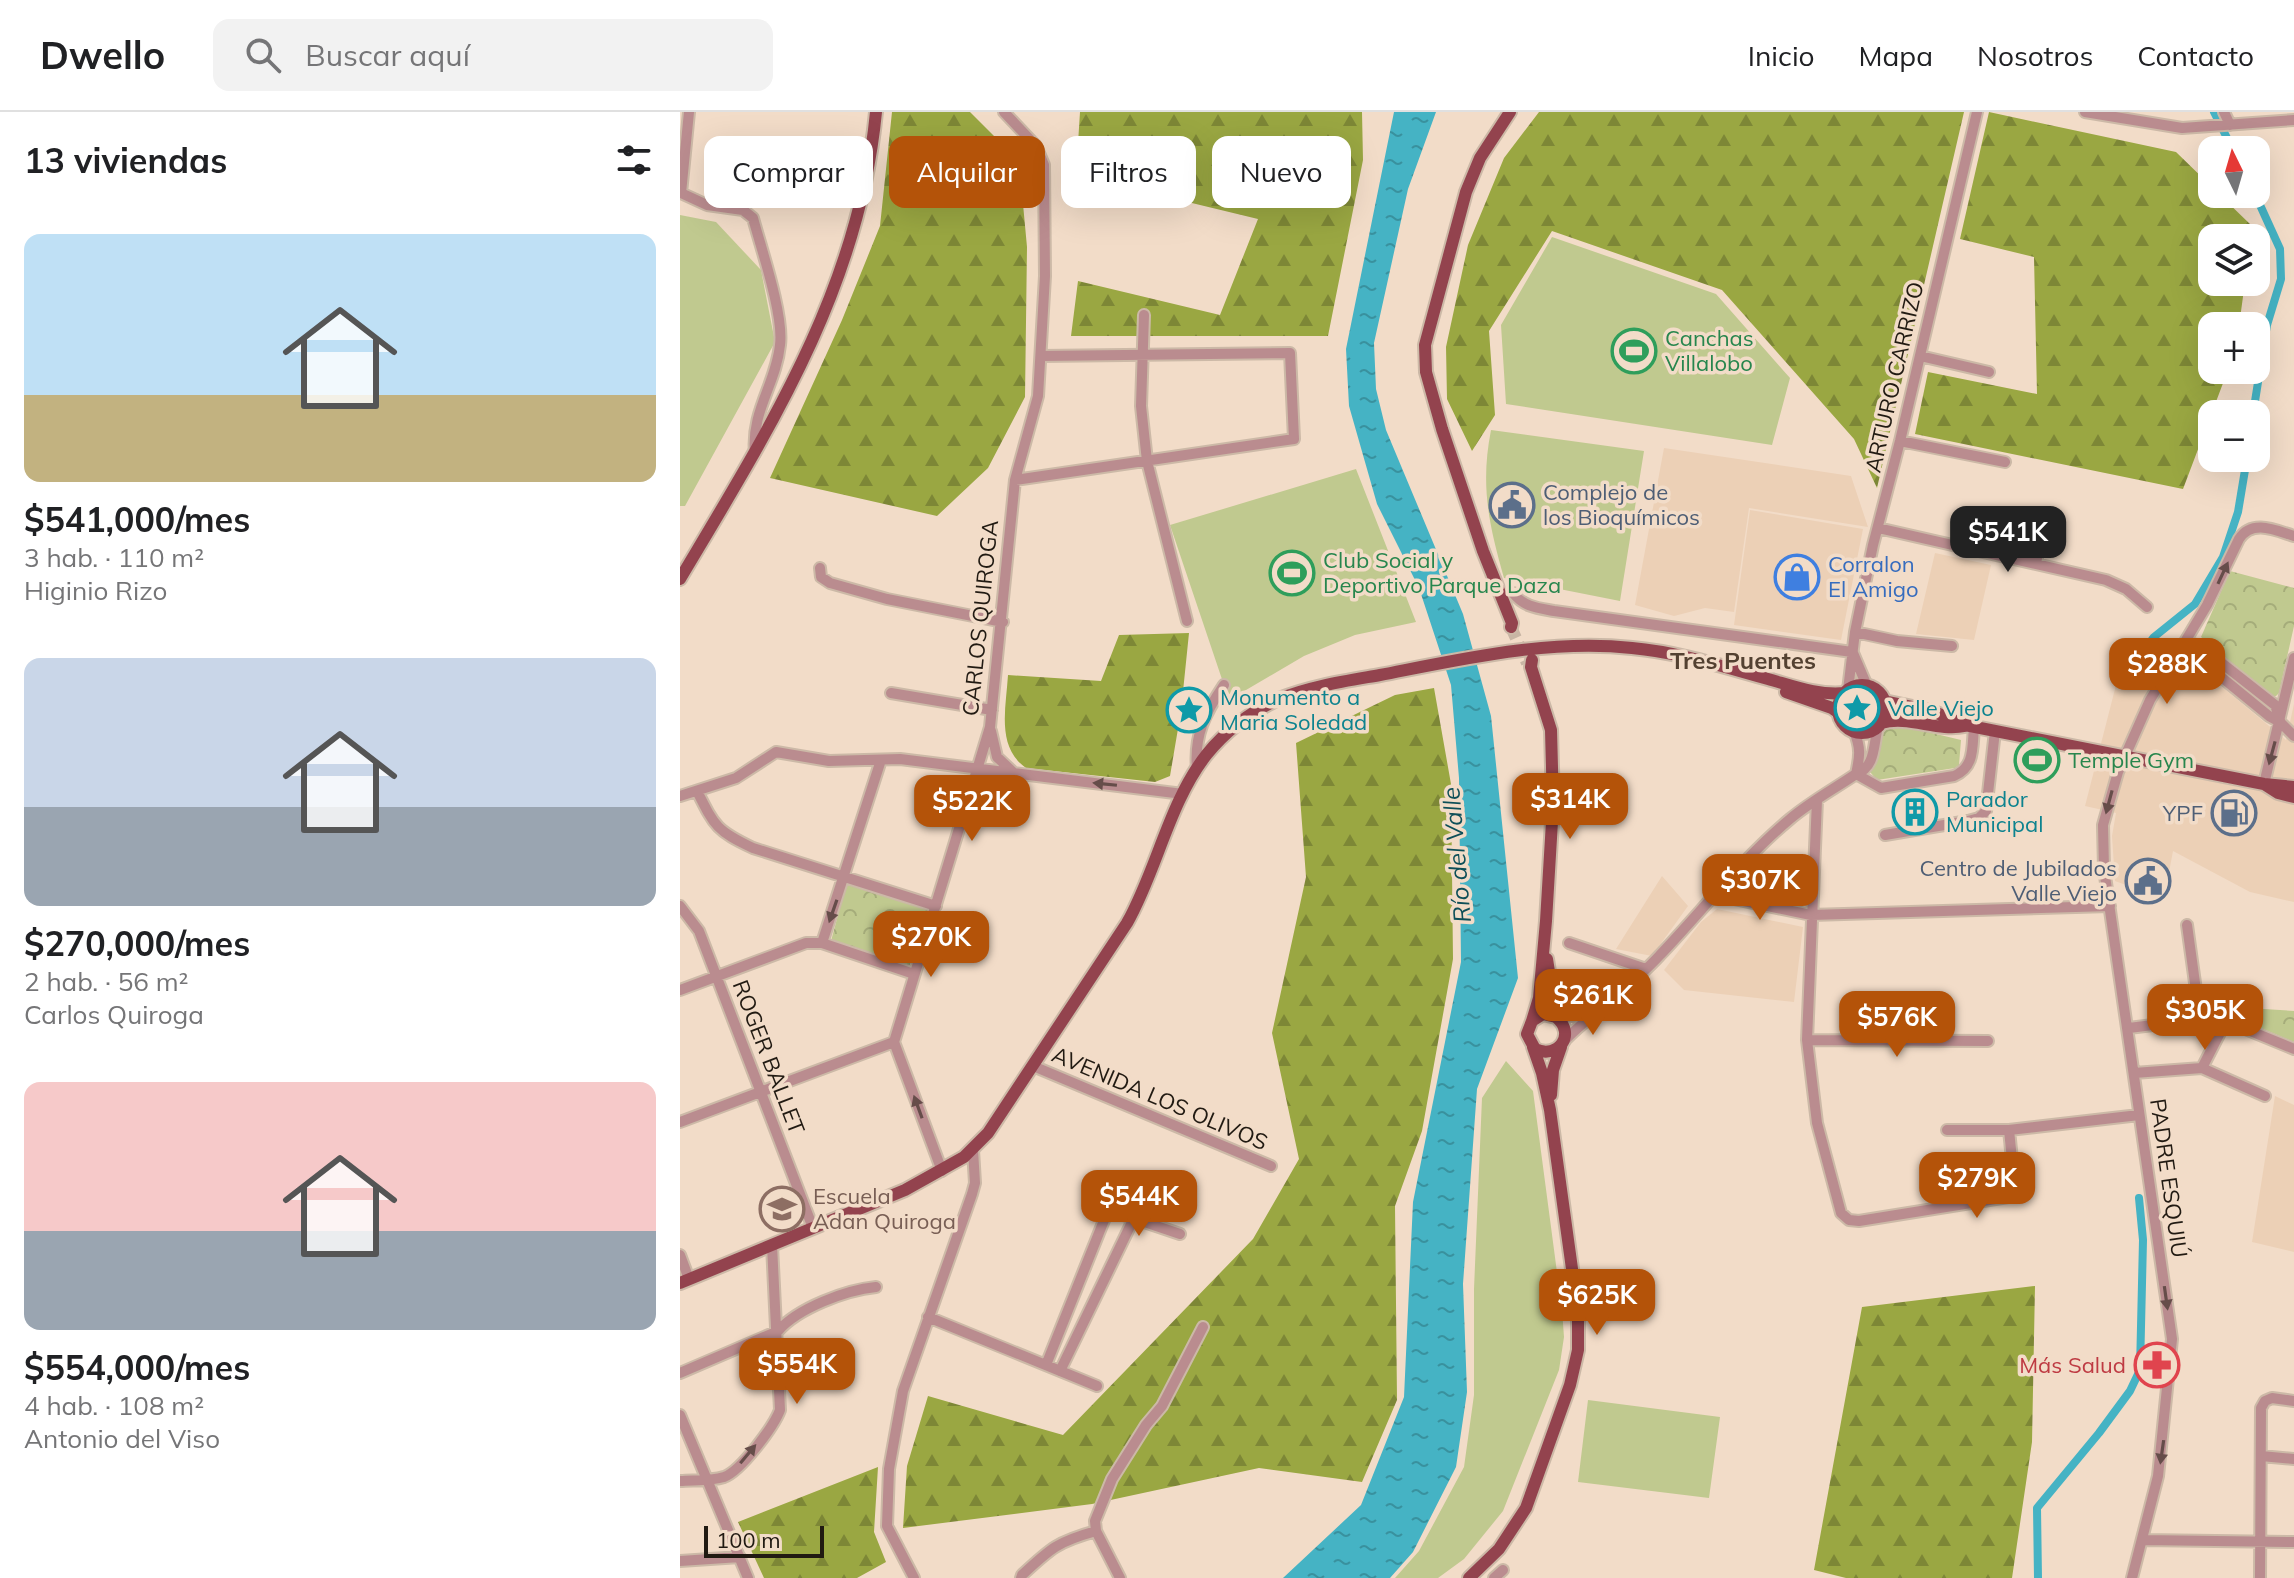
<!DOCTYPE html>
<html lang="es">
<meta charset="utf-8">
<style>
:root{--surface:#fff;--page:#f2f2f2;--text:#202124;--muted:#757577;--line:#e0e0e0;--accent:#b45309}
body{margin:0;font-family:Mulish,sans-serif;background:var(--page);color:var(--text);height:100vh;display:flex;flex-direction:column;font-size:30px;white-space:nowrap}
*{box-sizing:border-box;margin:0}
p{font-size:26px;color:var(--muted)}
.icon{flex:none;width:44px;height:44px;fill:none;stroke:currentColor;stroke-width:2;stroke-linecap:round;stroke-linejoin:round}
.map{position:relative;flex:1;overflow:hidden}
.side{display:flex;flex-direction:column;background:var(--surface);width:680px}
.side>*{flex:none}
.guide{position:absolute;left:24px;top:24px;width:760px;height:72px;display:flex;gap:16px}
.needle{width:52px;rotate:355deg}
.fabs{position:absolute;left:1518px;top:24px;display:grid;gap:16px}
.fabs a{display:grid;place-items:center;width:72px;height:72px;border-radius:16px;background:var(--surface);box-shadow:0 8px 32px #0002;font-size:40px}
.scale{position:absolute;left:24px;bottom:20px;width:120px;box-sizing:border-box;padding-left:8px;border:4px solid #211a12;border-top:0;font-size:22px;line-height:28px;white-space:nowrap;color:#211a12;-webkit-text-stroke:6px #f2dcc8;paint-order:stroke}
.price{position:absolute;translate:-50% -68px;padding:0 18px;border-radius:16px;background:var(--accent);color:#fff;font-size:26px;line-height:52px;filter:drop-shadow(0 2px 4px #0008)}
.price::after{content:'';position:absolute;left:50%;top:48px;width:24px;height:18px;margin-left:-12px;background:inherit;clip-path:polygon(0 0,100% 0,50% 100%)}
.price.active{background:#222;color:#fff}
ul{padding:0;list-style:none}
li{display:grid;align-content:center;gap:16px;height:424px;padding:0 24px}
li span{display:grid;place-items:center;height:248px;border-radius:16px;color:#555}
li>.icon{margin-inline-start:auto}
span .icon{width:144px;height:144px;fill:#fffc;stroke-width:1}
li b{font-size:34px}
h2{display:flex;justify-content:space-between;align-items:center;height:96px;padding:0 24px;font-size:34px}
.pill{padding:0 28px;border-radius:16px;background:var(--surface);box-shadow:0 8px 32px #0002;font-size:28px;line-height:72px}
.pill.active{background:var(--accent);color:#fff}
header{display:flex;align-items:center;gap:48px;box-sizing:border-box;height:112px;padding:0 40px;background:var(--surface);border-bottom:2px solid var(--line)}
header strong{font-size:38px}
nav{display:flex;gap:44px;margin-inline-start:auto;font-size:28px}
.search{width:560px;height:72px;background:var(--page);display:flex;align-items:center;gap:20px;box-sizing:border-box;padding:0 28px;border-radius:16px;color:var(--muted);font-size:30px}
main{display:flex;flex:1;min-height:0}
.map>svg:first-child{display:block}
</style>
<header>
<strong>Dwello</strong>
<div class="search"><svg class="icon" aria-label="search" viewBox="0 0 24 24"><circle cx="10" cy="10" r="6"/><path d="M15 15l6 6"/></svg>Buscar aquí</div>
<nav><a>Inicio</a><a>Mapa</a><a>Nosotros</a><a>Contacto</a></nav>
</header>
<main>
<section class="side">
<h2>13 viviendas<svg class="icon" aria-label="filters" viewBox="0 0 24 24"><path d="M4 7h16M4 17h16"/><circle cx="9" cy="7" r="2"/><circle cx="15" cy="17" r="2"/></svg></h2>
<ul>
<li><span style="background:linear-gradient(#bfe0f5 65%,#c2b280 0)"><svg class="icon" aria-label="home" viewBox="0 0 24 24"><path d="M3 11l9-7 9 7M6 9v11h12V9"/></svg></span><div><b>$541,000/mes</b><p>3 hab. · 110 m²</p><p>Higinio Rizo</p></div></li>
<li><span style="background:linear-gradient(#c9d6e8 60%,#9aa5b1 0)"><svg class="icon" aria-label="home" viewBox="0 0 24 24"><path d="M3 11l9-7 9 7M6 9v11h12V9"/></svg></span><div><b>$270,000/mes</b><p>2 hab. · 56 m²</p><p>Carlos Quiroga</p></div></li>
<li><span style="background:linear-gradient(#f6c9c9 60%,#9aa5b1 0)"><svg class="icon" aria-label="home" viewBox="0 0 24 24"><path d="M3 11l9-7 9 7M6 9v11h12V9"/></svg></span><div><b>$554,000/mes</b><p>4 hab. · 108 m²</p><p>Antonio del Viso</p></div></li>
</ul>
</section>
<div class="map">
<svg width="1614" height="1466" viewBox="0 0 1614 1466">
<defs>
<pattern id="forest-firs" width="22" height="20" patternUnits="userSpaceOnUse" patternTransform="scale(2)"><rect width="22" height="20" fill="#9aa742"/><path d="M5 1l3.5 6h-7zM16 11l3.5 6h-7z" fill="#7d8736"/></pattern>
<pattern id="park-crowns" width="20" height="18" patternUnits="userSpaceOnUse" patternTransform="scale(2)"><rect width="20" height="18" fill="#c0c98f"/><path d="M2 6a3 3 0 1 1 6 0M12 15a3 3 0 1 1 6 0" fill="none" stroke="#a5ac7a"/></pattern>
<pattern id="water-ripples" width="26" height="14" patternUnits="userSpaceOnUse" patternTransform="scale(2)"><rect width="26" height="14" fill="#45b3c4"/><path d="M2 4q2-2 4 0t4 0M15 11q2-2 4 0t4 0" fill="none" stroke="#39919e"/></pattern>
</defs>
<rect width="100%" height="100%" fill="#f2dcc8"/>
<path fill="#ecd0b6" d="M984 336 1171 364 1188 415 1069 396 1054 500 1025 496 994 504 955 493Z
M1070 398 1183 417 1161 528 1054 513Z
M1255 441 1311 453 1294 528 1236 522Z
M1483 526 1606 628 1614 592V790L1570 780 1493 739 1484 787 1435 769 1432 724 1436 701 1405 694 1435 577 1438 550 1462 553Z
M982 764 1008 794 972 844 936 837Z
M1037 797 1123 815 1114 890 1004 878 984 858 1021 810Z
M1595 984 1614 993V1140L1572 1130Z"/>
<path fill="#c0c98f" d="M0 103 36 110 81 158 95 230 5 394H0Z
M872 125 1036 182 1110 266 1092 333 826 292 821 213Z
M811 318 964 339 940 489 824 466C809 413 800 374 811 318Z
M676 357 736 510 675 523 624 544 549 588 490 413Z
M1165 597a17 17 0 1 1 34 0a17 17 0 1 1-34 0Z
M826 949 853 979 882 1198 884 1225 879 1258 823 1399 784 1447 758 1466H715L739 1439 784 1355 794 1283V1177L802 986Z
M908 1288 1040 1305 1029 1386 898 1370Z"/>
<path fill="url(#forest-firs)" d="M212 0H290L339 49 347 135 345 285 308 356 257 404 90 366 162 208 200 114Z
M400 0H682L683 48 648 224H391L398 169 540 203 578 107 396 63Z
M859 0H1284L1197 376 1174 327 1042 178 872 119 809 219 815 303 792 339 767 287 766 235 788 133 824 46Z
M1309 0 1496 40 1532 75V82H1539L1572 114 1571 126H1532V170H1565L1559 214H1532V258H1548L1503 377 1235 322 1248 260 1357 282 1354 145 1280 127Z
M509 521 501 599 490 664 475 670 346 656C316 635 326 596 328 563L421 569 439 523Z
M754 576 771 672 773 847 742 1019 715 1094 717 1288 682 1370 579 1356 412 1392 223 1416 227 1354 248 1284 383 1323 573 1127 619 1047 592 921 626 765 616 631 715 583Z
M1355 1174 1352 1330 1332 1466H1166L1134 1458 1182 1195Z
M198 1355 194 1420 206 1450 177 1466H84L58 1410Z"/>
<path fill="url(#park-crowns)" d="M1550 459 1614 476V514L1599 581 1596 584H1591L1521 525Z
M1205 614 1245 615 1252 621 1281 628 1279 653 1275 656 1197 668 1190 660C1197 645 1194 627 1205 614Z
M174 771 245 795 248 798 230 853H224L151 829 165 777 168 772Z
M1552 895 1614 899V930L1547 902Z"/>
<path fill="url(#water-ripples)" d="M714 0H756L728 77 694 231 696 277 706 318 783 502 811 604 838 866 797 977 783 1172 787 1280 776 1355 733 1440 710 1466H603L681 1393 724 1285 733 1090 781 850 779 666 771 573 739 476 697 392 669 294 666 237Z"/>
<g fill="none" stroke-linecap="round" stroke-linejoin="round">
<path stroke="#45b3c4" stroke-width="8" d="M1534 0 1553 38
M1573 302 1587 213 1601 167 1600 137 1575 82
M1451 556 1474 525 1515 492 1543 445 1558 400 1567 346
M1358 1466 1357 1396 1419 1321 1450 1279 1460 1258 1463 1128 1459 1086"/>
<path stroke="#c8b5a4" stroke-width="12" stroke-dasharray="12 6" stroke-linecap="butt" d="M831 515 847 551"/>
<g stroke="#ccb9a7" stroke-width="14">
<path id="minor" d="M9 0 1 81 27 93 63 98 73 106C81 136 104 203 100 233 96 272 71 299 75 341
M1405 0 1502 16 1614 8
M1544 0 1550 13
M464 203 461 294 467 349 507 509
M1240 244 1309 260
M1220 329 1325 350
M335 368 614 327 610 241 361 244
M1198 416 1426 468 1446 477 1467 495
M1356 451 1365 406
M140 456 141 465 150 471 207 487 323 510
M833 481C844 495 857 496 874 499L1172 540
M1175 520 1217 529 1272 534
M1506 530 1513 542 1589 604 1600 610 1614 624
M1506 530 1520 534 1595 593 1600 608
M1173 541 1187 574
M1168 578 1175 520 1193 433 1220 329 1297 0
M211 581 312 598
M311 619 317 645 335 662
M1174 619C1181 636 1180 644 1176 662
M517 657C514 623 525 601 544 573
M1176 662 1201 676 1274 664C1295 655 1292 636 1294 615
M1584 672 1614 546
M17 679C35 715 37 719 73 736L256 794
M0 684 56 666 96 640 149 649 220 647 503 682
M1137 688 1127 928 1137 1011 1161 1101 1169 1108 1179 1109 1328 1085 1334 1083 1335 1077 1329 1018
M1205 723 1288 709 1299 706 1306 699 1315 619
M1035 783 1131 803 1430 794
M0 794 19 819 133 1116
M1507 813 1520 907
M142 831 201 648
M889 831 966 857
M0 878 126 831H142L234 862
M878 907 914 898
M1449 916 1520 907 1546 909 1614 937
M885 928C915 898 951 875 980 843 1023 798 1062 747 1110 707 1130 690 1154 677 1176 662 1196 655 1193 633 1198 615
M1127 928 1308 929
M353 954 591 1054
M1522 956 1546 909
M1454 961 1522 956 1585 984
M0 1010 214 930
M1267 1018H1329L1459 1003
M262 1059 214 930 310 615 335 368 358 284 365 164 364 53 356 34 324 0
M429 1098 500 1122
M0 1143 9 1167
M248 1205 417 1274
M366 1253 439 1071
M380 1259 454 1106
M0 1261 98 1219C118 1196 166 1178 196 1175
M0 1303 68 1466
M1581 1344 1614 1347
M0 1369C14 1368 31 1369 44 1365 61 1359 94 1314 100 1298L92 1133
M1463 1428 1614 1430
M0 1449 60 1445
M234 1466 207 1414 209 1357 223 1279 292 1082 295 1071 293 1038
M341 1466 342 1463C371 1436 377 1430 416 1419
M440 1466 416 1419 415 1409 432 1367 466 1313 482 1294 523 1215
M814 1466 823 1458
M1452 1466 1478 1364 1492 1227 1424 757 1423 713 1438 660 1470 588 1527 493 1559 427C1572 407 1595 418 1614 424
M1580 1466 1581 1296 1585 1289 1592 1286 1614 1289"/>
</g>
<g stroke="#ccb9a7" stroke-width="16">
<path id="major" d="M830 0 800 46 786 80 745 233 746 260 762 317 803 439 832 511 831 515
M0 467C88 319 179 177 196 0
M1158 597a24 24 0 1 1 48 0a24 24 0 1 1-48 0Z
M1106 580 1152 596 1159 601
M1204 589 1252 599 1285 613 1584 672 1614 675
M1201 611C1229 603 1257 620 1285 614
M1584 672 1598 681 1614 685
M867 847 876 905C897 922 878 948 855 937L847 922 852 909 863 902 876 905
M852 909 859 886 866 809 873 693 871 618 851 555 852 548
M871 983 873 958 881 935
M0 1171 225 1078 284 1045 308 1021 447 811C477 758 489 690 527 642 546 619 572 599 599 587 631 574 666 569 700 563 782 547 868 527 952 536 998 540 1044 555 1088 567 1113 574 1139 584 1165 581
M789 1466 819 1437 846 1396 890 1273 898 1238V1200L870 998 862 961 853 935"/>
</g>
<use href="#minor" stroke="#ba8c8f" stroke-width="10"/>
<use href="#major" stroke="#93434e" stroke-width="12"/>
</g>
<defs><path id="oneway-solid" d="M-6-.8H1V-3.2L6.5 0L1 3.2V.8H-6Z" transform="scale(2)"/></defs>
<g fill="#664d4a">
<use href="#oneway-solid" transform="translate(1543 461) rotate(-65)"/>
<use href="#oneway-solid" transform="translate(1592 641) rotate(105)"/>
<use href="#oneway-solid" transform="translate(425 672) rotate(-174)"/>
<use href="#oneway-solid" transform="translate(1429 690) rotate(105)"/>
<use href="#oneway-solid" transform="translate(153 799) rotate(109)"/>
<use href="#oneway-solid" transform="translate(238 995) rotate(-110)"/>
<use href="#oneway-solid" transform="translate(1486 1186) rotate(82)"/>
<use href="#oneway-solid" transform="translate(1482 1340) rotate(98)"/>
<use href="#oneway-solid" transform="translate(68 1342) rotate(-50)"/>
</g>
<defs>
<g id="stadium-ring" transform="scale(2.3)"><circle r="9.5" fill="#f2dcc8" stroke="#2e9e5b" stroke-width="1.5"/><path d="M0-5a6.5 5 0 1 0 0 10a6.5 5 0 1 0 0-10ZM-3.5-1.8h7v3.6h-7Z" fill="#2e9e5b"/></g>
<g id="civic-ring" transform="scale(2.3)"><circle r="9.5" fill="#f2dcc8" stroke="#5c6f8a" stroke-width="1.5"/><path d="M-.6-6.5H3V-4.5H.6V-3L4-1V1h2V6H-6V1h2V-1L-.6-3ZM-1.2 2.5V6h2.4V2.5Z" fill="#5c6f8a"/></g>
<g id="shop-ring" transform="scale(2.3)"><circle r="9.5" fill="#f2dcc8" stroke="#3f7fe0" stroke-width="1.5"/><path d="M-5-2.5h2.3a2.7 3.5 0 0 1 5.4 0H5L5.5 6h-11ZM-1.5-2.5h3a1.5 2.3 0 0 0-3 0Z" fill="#3f7fe0"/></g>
<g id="sight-ring" transform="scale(2.3)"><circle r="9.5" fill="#f2dcc8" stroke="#0f9aa8" stroke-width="1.5"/><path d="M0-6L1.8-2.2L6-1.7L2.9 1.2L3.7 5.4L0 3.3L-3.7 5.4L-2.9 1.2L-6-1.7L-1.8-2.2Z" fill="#0f9aa8"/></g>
<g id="building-ring" transform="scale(2.3)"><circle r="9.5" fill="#f2dcc8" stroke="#0f9aa8" stroke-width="1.5"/><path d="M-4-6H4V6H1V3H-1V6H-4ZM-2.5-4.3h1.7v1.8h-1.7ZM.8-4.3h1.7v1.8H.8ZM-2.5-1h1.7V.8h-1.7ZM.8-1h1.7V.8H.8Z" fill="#0f9aa8"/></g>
<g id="fuel-ring" transform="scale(2.3)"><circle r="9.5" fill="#f2dcc8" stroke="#5c6f8a" stroke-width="1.5"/><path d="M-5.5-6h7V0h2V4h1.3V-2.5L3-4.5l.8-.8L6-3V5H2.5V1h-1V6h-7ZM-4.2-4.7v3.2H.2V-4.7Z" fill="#5c6f8a"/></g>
<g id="school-ring" transform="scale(2.3)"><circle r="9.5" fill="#f2dcc8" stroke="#8d6e63" stroke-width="1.5"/><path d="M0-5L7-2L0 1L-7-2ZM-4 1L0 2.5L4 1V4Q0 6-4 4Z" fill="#8d6e63"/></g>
<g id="pharmacy-ring" transform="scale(2.3)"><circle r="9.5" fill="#f2dcc8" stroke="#e0444e" stroke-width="1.5"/><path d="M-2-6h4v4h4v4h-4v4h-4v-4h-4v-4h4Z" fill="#e0444e"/></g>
</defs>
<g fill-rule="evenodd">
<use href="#stadium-ring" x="954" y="239"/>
<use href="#civic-ring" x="832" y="393"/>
<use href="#stadium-ring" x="612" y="461"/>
<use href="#shop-ring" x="1117" y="465"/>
<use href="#sight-ring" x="1177" y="596"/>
<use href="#sight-ring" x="509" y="598"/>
<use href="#stadium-ring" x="1357" y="648"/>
<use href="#building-ring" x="1235" y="700"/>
<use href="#fuel-ring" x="1554" y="701"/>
<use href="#civic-ring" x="1468" y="769"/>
<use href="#school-ring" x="102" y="1097"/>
<use href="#pharmacy-ring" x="1477" y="1253"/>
</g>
<g text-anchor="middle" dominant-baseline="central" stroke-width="7" stroke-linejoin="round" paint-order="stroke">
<g font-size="22" fill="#27864d" stroke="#f2dcc8" text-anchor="start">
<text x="985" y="226">Canchas<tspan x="985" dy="25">Villalobo</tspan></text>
<text x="643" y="448">Club Social y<tspan x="643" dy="25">Deportivo Parque Daza</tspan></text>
<text x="1388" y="648">Temple Gym</text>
</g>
<g font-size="22" fill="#211a12" stroke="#f2dcc8">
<text transform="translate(1214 265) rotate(-77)">ARTURO CARRIZO</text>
<text transform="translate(300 506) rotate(-84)">CARLOS QUIROGA</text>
<text transform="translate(89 945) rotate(69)">ROGER BALLET</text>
<text transform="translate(480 986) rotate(23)">AVENIDA LOS OLIVOS</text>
<text transform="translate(1489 1066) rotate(82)">PADRE ESQUIÚ</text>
</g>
<g font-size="22" fill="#4e5e75" stroke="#f2dcc8" text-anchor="end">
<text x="863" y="380" text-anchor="start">Complejo de<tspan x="863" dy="25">los Bioquímicos</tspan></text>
<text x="1523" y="701">YPF</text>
<text x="1437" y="756">Centro de Jubilados<tspan x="1437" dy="25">Valle Viejo</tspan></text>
</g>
<g font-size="22" fill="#366cbe" stroke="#f2dcc8" text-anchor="start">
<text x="1148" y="452">Corralon<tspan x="1148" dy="25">El Amigo</tspan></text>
</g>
<g font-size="22" fill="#0d838f" stroke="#f2dcc8" text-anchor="start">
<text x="540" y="585">Monumento a<tspan x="540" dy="25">Maria Soledad</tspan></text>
<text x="1208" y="596">Valle Viejo</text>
<text x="1266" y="687">Parador<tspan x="1266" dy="25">Municipal</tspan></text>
</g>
<g font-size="22" fill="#785e54" stroke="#f2dcc8" text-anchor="start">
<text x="133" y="1084">Escuela<tspan x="133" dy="25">Adan Quiroga</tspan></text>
</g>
<g font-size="22" fill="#be3a42" stroke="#f2dcc8" text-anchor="end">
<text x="1446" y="1253">Más Salud</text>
</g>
<g font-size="24" font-weight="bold" fill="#534131" stroke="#f2dcc8">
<text x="1063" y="548">Tres Puentes</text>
</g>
<g font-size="24" font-style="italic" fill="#0e4f58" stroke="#f2dcc8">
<text transform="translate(776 743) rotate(-95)">Río del Valle</text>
</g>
</g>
</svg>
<div class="fabs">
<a><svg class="needle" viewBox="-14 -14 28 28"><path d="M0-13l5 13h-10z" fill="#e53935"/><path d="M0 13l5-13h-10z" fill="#757577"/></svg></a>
<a><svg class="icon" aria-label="layers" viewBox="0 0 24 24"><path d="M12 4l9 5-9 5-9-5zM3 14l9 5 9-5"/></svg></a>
<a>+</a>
<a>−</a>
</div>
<div class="scale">100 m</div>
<b class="price active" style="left:1328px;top:462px">$541K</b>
<b class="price" style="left:1487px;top:594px">$288K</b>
<b class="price" style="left:890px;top:729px">$314K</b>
<b class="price" style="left:292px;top:731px">$522K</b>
<b class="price" style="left:1080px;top:810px">$307K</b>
<b class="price" style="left:251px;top:867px">$270K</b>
<b class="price" style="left:913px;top:925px">$261K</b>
<b class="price" style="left:1525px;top:940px">$305K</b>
<b class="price" style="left:1217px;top:947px">$576K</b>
<b class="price" style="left:1297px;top:1108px">$279K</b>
<b class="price" style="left:459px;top:1126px">$544K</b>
<b class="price" style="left:917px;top:1225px">$625K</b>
<b class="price" style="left:117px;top:1294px">$554K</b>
<div class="guide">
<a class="pill">Comprar</a>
<a class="pill active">Alquilar</a>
<a class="pill">Filtros</a>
<a class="pill">Nuevo</a>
</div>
</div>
</main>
